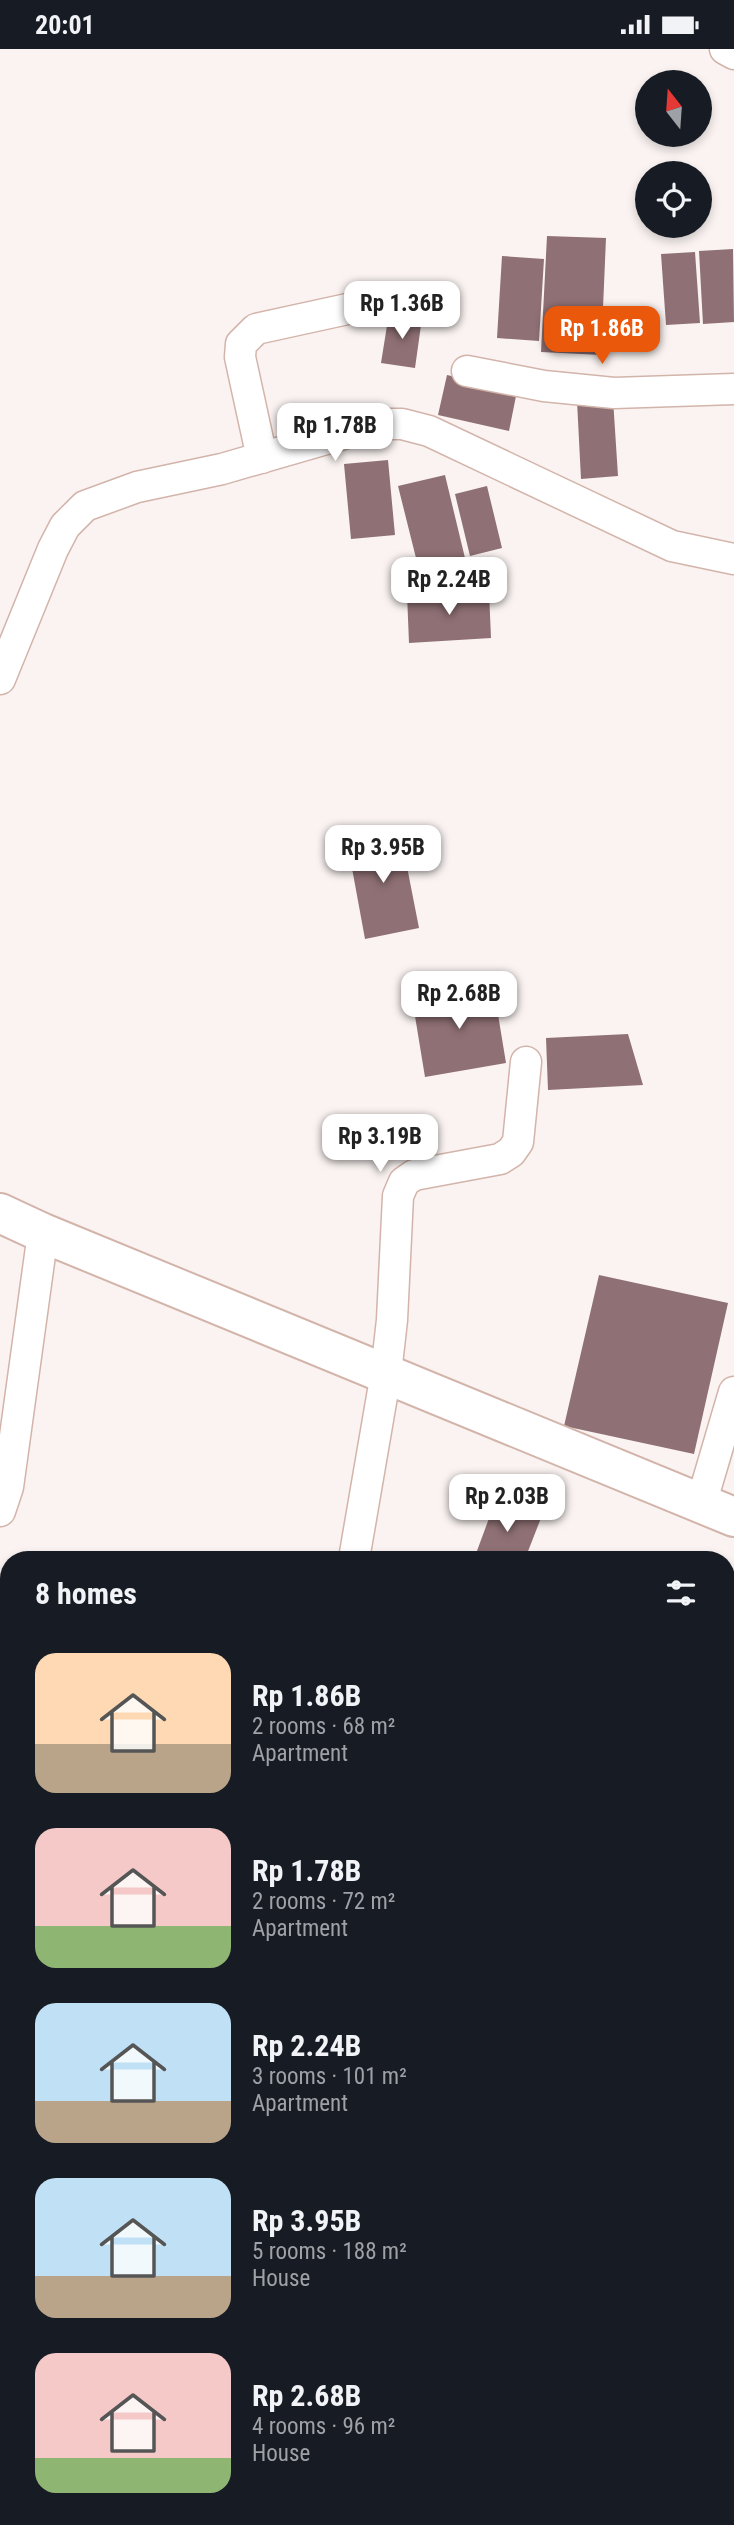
<!DOCTYPE html>
<meta charset="utf-8">
<style>
:root{--surface:#171b24;--page:#242831;--text:#f1f3f6;--muted:#9ea1a6;--accent:#ea580c}
body{margin:0;font-family:"Roboto Condensed",sans-serif;background:var(--page);color:var(--text);height:100vh;display:flex;flex-direction:column;font-size:26px;white-space:nowrap}
*{box-sizing:border-box;margin:0}
p{font-size:23px;color:var(--muted)}
.icon{flex:none;width:38px;height:38px;fill:none;stroke:currentColor;stroke-width:2;stroke-linecap:round;stroke-linejoin:round}
.map{position:relative;flex:1;overflow:hidden}
.details{position:absolute;left:0px;top:1502px;width:735px;height:975px;display:flex;flex-direction:column;background:var(--surface);border-radius:28px 28px 0 0;box-shadow:0 4px 10px #0003}
.details>*{flex:none}
.needle{width:46px;rotate:343deg}
.controls{position:absolute;left:635px;top:21px;display:grid;gap:14px}
.controls a{display:grid;place-items:center;width:77px;height:77px;border-radius:50%;background:var(--surface);box-shadow:0 4px 10px #0003;font-size:35px}
.price{position:absolute;translate:-50% -60px;padding:0 16px;border-radius:14px;background:#fff;color:#222;font-size:23px;line-height:46px;filter:drop-shadow(0 2px 4px #0008)}
.price::after{content:'';position:absolute;left:50%;top:42px;width:21px;height:16px;margin-left:-10px;background:inherit;clip-path:polygon(0 0,100% 0,50% 100%)}
.price.current{background:var(--accent);color:#fff}
ul{padding:0;list-style:none}
li{display:flex;align-items:center;gap:21px;height:175px;padding:0 35px}
li span{display:grid;place-items:center;flex:none;width:196px;height:140px;border-radius:21px;color:#555}
li>.icon{margin-inline-start:auto}
span .icon{width:84px;height:84px;fill:#fffc;stroke-width:1}
li b{font-size:30px}
h2{display:flex;justify-content:space-between;align-items:center;height:84px;padding:0 35px;font-size:30px}
.status{display:flex;justify-content:space-between;align-items:center;height:49px;padding:0 35px;background:var(--surface);direction:ltr}
.status svg{height:19px;fill:currentColor}
.map>svg:first-child{display:block}
</style>
<div class="status"><b>20:01</b><svg viewBox="0 0 49 12"><path d="M0 12V9h3v3zM5 12V6h3v6zM10 12V3h3v9zM15 12V0h3v12zM26 1h20v11H26zM47 4h2v5h-2z"/></svg></div>
<div class="map">
<svg width="734" height="2476" viewBox="0 0 734 2476">
<rect width="100%" height="100%" fill="#faf3f1"/>
<path fill="#8f7074" d="M547 187 606 189 601 306 541 303Z
M733 200 734 273 703 275 699 202Z
M695 203 700 274 666 276 661 205Z
M502 207 544 210 539 292 497 289Z
M389 264 422 269 415 319 381 314Z
M447 326 517 342 509 382 438 366Z
M613 350 618 427 581 430 577 352Z
M388 411 395 486 351 490 344 415Z
M445 426 465 509 419 521 398 437Z
M487 437 502 499 470 507 455 445Z
M489 542 491 589 409 594 407 545Z
M400 782 419 879 365 890 347 792Z
M493 935 506 1014 425 1028 412 949Z
M628 985 643 1036 548 1041 546 989Z
M599 1226 728 1254 694 1405 564 1377Z
M495 1453 541 1469 525 1510H474Z
M726 1607 734 1609V1650L727 1675Z
M7 1806H9V1838H5Z"/>
<g fill="none" stroke-linecap="round" stroke-linejoin="round">
<g stroke="#d3b4aa" stroke-width="33">
<path id="minor" d="M725 0 734 5
M467 322 544 337 614 344 734 340
M262 409 240 308 241 295 256 280 352 259
M0 630 53 500 65 477 85 457 137 438 222 420 378 375H402L429 382 672 497 734 510
M701 1455 734 1343
M0 1462 8 1438 43 1184
M354 1510 386 1324 392 1271 398 1147 404 1133 414 1126 500 1110 511 1103 518 1093 526 1013
M726 1754 734 1729
M0 1778V1802
M0 1918 9 1916
M0 2188 9 2212
M0 2342 9 2333
M473 2468 476 2476"/>
</g>
<g stroke="#d3b4aa" stroke-width="42">
<path id="secondary" d="M0 1164 43 1184 734 1468"/>
</g>
<use href="#minor" stroke="#fff" stroke-width="30"/>
<use href="#secondary" stroke="#fff" stroke-width="38"/>
</g>
</svg>
<div class="controls">
<a><svg class="needle" viewBox="-14 -14 28 28"><path d="M0-13l5 13h-10z" fill="#e53935"/><path d="M0 13l5-13h-10z" fill="#9ea1a6"/></svg></a>
<a><svg class="icon" aria-label="locate" viewBox="0 0 24 24"><circle cx="12" cy="12" r="6"/><path d="M12 2v4M12 18v4M2 12h4M18 12h4"/></svg></a>
</div>
<b class="price" style="left:402px;top:292px">Rp 1.36B</b>
<b class="price current" style="left:602px;top:317px">Rp 1.86B</b>
<b class="price" style="left:335px;top:414px">Rp 1.78B</b>
<b class="price" style="left:449px;top:568px">Rp 2.24B</b>
<b class="price" style="left:383px;top:836px">Rp 3.95B</b>
<b class="price" style="left:459px;top:982px">Rp 2.68B</b>
<b class="price" style="left:380px;top:1125px">Rp 3.19B</b>
<b class="price" style="left:507px;top:1485px">Rp 2.03B</b>
<section class="details">
<h2>8 homes<svg class="icon" aria-label="filters" viewBox="0 0 24 24"><path d="M4 7h16M4 17h16"/><circle cx="9" cy="7" r="2"/><circle cx="15" cy="17" r="2"/></svg></h2>
<ul>
<li><span style="background:linear-gradient(#ffd9b3 65%,#b9a48a 0)"><svg class="icon" aria-label="home" viewBox="0 0 24 24"><path d="M3 11l9-7 9 7M6 9v11h12V9"/></svg></span><div><b>Rp 1.86B</b><p>2 rooms · 68 m²</p><p>Apartment</p></div></li>
<li><span style="background:linear-gradient(#f6c9c9 70%,#8fb573 0)"><svg class="icon" aria-label="home" viewBox="0 0 24 24"><path d="M3 11l9-7 9 7M6 9v11h12V9"/></svg></span><div><b>Rp 1.78B</b><p>2 rooms · 72 m²</p><p>Apartment</p></div></li>
<li><span style="background:linear-gradient(#bfe0f5 70%,#b9a48a 0)"><svg class="icon" aria-label="home" viewBox="0 0 24 24"><path d="M3 11l9-7 9 7M6 9v11h12V9"/></svg></span><div><b>Rp 2.24B</b><p>3 rooms · 101 m²</p><p>Apartment</p></div></li>
<li><span style="background:linear-gradient(#bfe0f5 70%,#b9a48a 0)"><svg class="icon" aria-label="home" viewBox="0 0 24 24"><path d="M3 11l9-7 9 7M6 9v11h12V9"/></svg></span><div><b>Rp 3.95B</b><p>5 rooms · 188 m²</p><p>House</p></div></li>
<li><span style="background:linear-gradient(#f6c9c9 75%,#8fb573 0)"><svg class="icon" aria-label="home" viewBox="0 0 24 24"><path d="M3 11l9-7 9 7M6 9v11h12V9"/></svg></span><div><b>Rp 2.68B</b><p>4 rooms · 96 m²</p><p>House</p></div></li>
</ul>
</section>
</div>
